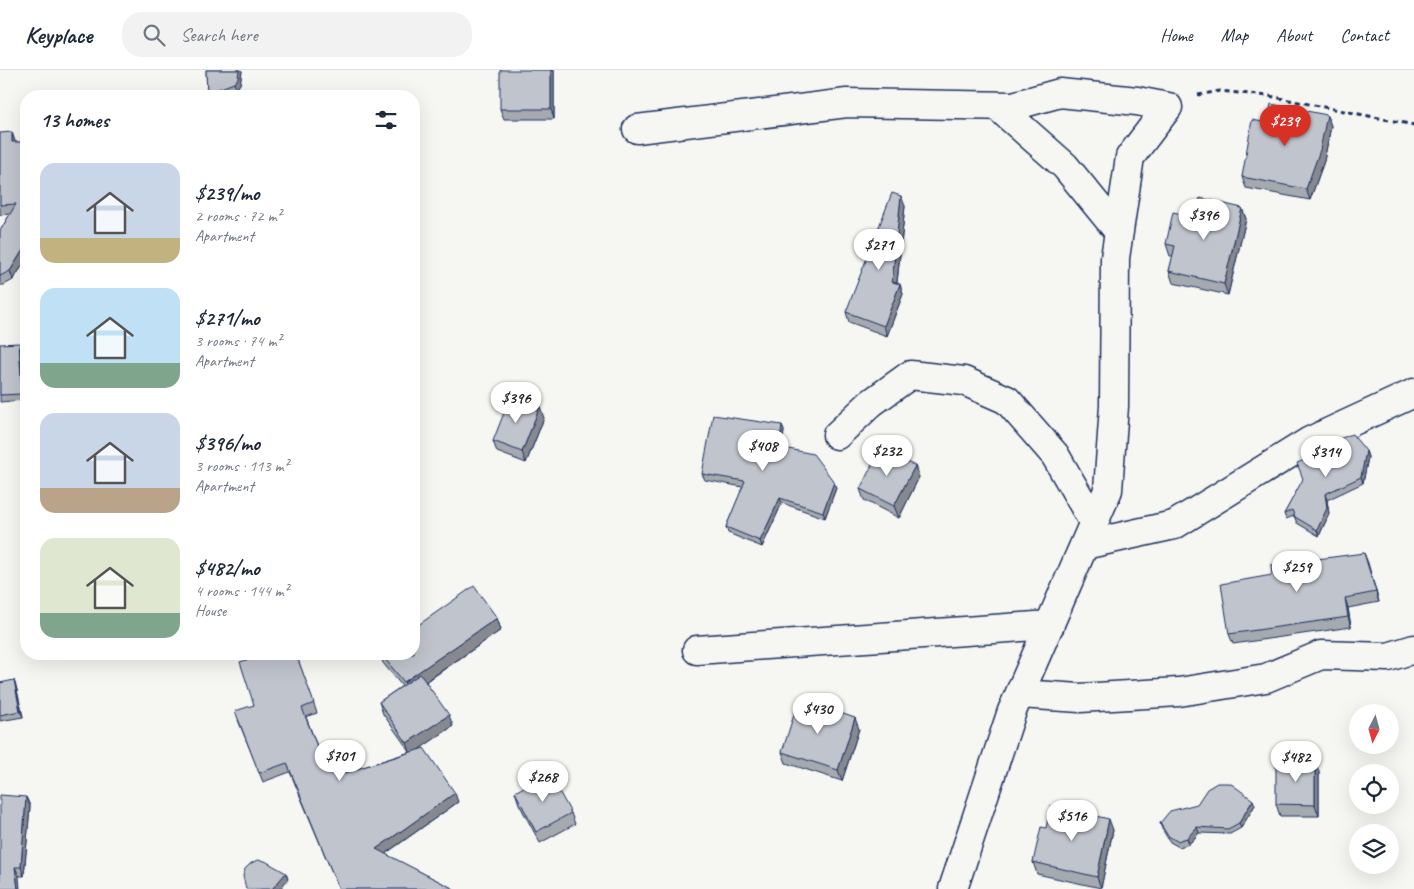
<!DOCTYPE html>
<meta charset="utf-8">
<style>
:root{--surface:#fff;--page:#f2f2f3;--text:#1f2937;--muted:#747a83;--line:#e0e1e3;--accent:#d93025}
body{margin:0;font-family:Caveat,sans-serif;background:var(--page);color:var(--text);height:100vh;display:flex;flex-direction:column;font-size:19px;white-space:nowrap}
*{box-sizing:border-box;margin:0}
p{font-size:16px;color:var(--muted)}
.icon{flex:none;width:28px;height:28px;fill:none;stroke:currentColor;stroke-width:2;stroke-linecap:round;stroke-linejoin:round}
.map{position:relative;flex:1;overflow:hidden}
.details{position:absolute;left:20px;top:20px;width:400px;height:570px;display:flex;flex-direction:column;background:var(--surface);border-radius:20px;box-shadow:0 5px 20px #0002}
.details>*{flex:none}
.needle{width:32px;rotate:186deg}
.buttons{position:absolute;left:1349px;top:634px;display:grid;gap:10px}
.buttons a{display:grid;place-items:center;width:50px;height:50px;border-radius:50%;background:var(--surface);box-shadow:0 5px 20px #0002;font-size:25px}
.price{position:absolute;translate:-50% -42px;padding:0 11px;border-radius:18px;background:#fff;color:#222;font-size:16px;line-height:32px;filter:drop-shadow(0 1px 2px #0008)}
.price::after{content:'';position:absolute;left:50%;top:30px;width:15px;height:11px;margin-left:-8px;background:inherit;clip-path:polygon(0 0,100% 0,50% 100%)}
.price.active{background:var(--accent);color:#fff}
ul{padding:0;list-style:none}
li{display:flex;align-items:center;gap:15px;height:125px;padding:0 20px}
li span{display:grid;place-items:center;flex:none;width:140px;height:100px;border-radius:15px;color:#555}
li>.icon{margin-inline-start:auto}
span .icon{width:60px;height:60px;fill:#fffc;stroke-width:1}
li b{font-size:21px}
h2{display:flex;justify-content:space-between;align-items:center;height:60px;padding:0 20px;font-size:21px}
header{display:flex;align-items:center;gap:30px;box-sizing:border-box;height:70px;padding:0 25px;background:var(--surface);border-bottom:1px solid var(--line)}
header strong{font-size:24px}
nav{display:flex;gap:28px;margin-inline-start:auto;font-size:18px}
.search{width:350px;height:45px;background:var(--page);display:flex;align-items:center;gap:12px;box-sizing:border-box;padding:0 18px;border-radius:20px;color:var(--muted);font-size:19px}
.map>svg:first-child{display:block}
</style>
<header>
<strong>Keyplace</strong>
<div class="search"><svg class="icon" aria-label="search" viewBox="0 0 24 24"><circle cx="10" cy="10" r="6"/><path d="M15 15l6 6"/></svg>Search here</div>
<nav><a>Home</a><a>Map</a><a>About</a><a>Contact</a></nav>
</header>
<div class="map">
<svg width="1414" height="819" viewBox="0 0 1414 819">
<rect width="100%" height="100%" fill="#f6f6f2"/>
<filter id="ink" filterUnits="userSpaceOnUse"><feTurbulence type="fractalNoise" baseFrequency=".02" numOctaves="2"/><feDisplacementMap in="SourceGraphic" scale="10" xChannelSelector="R" yChannelSelector="G"/><feConvolveMatrix kernelMatrix="1 2 1 2 8 2 1 2 1" color-interpolation-filters="sRGB"/></filter>
<g filter="url(#ink)">
<g fill="none" stroke-linecap="round" stroke-linejoin="round">
<g stroke="#1b2f5e" stroke-width="31">
<path id="street" d="M997 36 1065 96 1119 162
M637 59 847 33 1013 36 1060 23 1137 31 1168 37 1130 87 1115 188 1114 336 1108 420 1012 641 953 819
M837 365 871 333 910 305 964 311 1007 330 1055 385 1094 453
M1084 475 1174 455 1310 371 1414 323
M697 580 1050 555
M1020 624 1080 628 1179 622 1266 608 1321 585 1388 587 1414 579"/>
</g>
<path stroke="#1b2f5e" stroke-width="3" stroke-dasharray="5 4" stroke-linecap="butt" d="M1198 25 1220 21 1269 26 1414 55"/>
<use href="#street" stroke="#f6f6f2" stroke-width="28"/>
</g>
<path fill="#a5a9b0" stroke="#1b2f5e" d="M206 0H241L242 1 240 14 236 19 217 26H208L207 23Z
M554 0V49H504L500 39Z
M1327 45 1331 56 1324 91 1310 130 1246 118 1242 107 1268 53Z
M0 63 15 72H26V190L13 210 4 215H0V161L10 144 0 145Z
M905 136 897 213 903 224 887 266 849 252 846 242Z
M1242 138 1246 149 1228 225 1173 213 1169 201 1173 186H1170L1166 174 1196 147Z
M0 274 21 279 24 330 0 332Z
M544 348 526 393 497 382 493 371Z
M782 355 784 361 782 378 834 412 836 418 825 448 782 433 762 477 728 463 726 457 743 417 705 410 702 404Z
M1366 381 1368 387 1363 413 1327 430 1329 444 1319 466 1297 453 1294 446 1286 449 1284 444 1319 382 1320 384Z
M915 396 919 407 899 448 864 430 860 419Z
M1364 483 1379 532 1348 538 1351 557 1233 574 1229 564 1272 505Z
M497 548 501 560 426 612 453 656 419 679 458 732 385 784 454 819H339L290 702 263 712 238 650 254 635 296 584 317 643 306 647 320 684 338 705 410 682 383 644 379 632 402 616 383 593 380 584H414Z
M0 613 16 616 23 647 0 651Z
M859 659 842 711 786 693 782 682Z
M1319 702V746H1280L1276 734Z
M515 722 571 743 575 754 540 773 519 734Z
M26 727 30 736 24 806H19L0 819Z
M1255 735 1241 758 1230 764 1199 763 1189 774 1179 777 1170 772 1162 759 1160 753Z
M1046 758 1113 760 1101 818 1037 804 1033 792Z"/>
<path fill="#868990" stroke="#1b2f5e" d="M239 0H241L242 1 240 14 236 19 234 13Z
M551 0H554V49L551 39Z
M1327 45 1331 56 1324 91 1310 130 1306 119Z
M12 62 15 71V82L12 72Z
M901 126 905 136 896 221 892 212Z
M1242 138 1246 149 1228 225 1224 214Z
M26 175V190L13 210 10 201Z
M900 214 903 224 887 266 884 256Z
M19 273 21 279 24 330 22 324Z
M540 336 544 348 526 393 522 382Z
M782 355 784 361 781 383 779 377Z
M1366 381 1368 387 1363 413 1361 407Z
M915 396 919 407 899 448 894 436Z
M834 412 836 418 825 448 823 442Z
M1325 424 1327 430 1329 444 1319 466 1317 460Z
M780 428 782 433 762 477 760 471Z
M1364 483 1368 493 1379 532 1376 522Z
M1345 528 1348 538 1351 557 1348 547Z
M497 548 501 560 409 623 404 612Z
M14 610 16 616 23 647 20 641Z
M449 645 453 656 411 685 407 673Z
M855 648 859 659 842 711 838 700Z
M1315 691 1319 702V746L1315 735Z
M455 723 458 732 379 788 376 779Z
M26 727 30 736 24 806 21 797Z
M1253 730 1255 735 1241 758 1239 753Z
M1109 749 1113 760 1101 818 1097 807Z
M1197 757 1199 763 1189 774 1187 768Z
M15 797 19 806 20 819H18Z
M286 803 288 809 280 819H272Z"/>
<path fill="#c0c4cd" stroke="#1b2f5e" d="M206 0H239L238 8 234 13 207 23Z
M500 0H551V39H500Z
M1271 34 1327 45 1320 80 1306 119 1242 107 1252 50 1268 53Z
M12 62V72H26V175L10 201 0 206V161L16 134 0 135V63Z
M892 123 901 126 892 212 900 214 884 256 846 242Z
M1200 128 1242 138 1224 214 1169 201 1175 176 1166 174 1173 142 1196 147Z
M19 273 22 324 0 325V274Z
M511 325 540 336 522 382 493 371Z
M713 345 782 355 779 377 813 384 834 412 823 442 780 428 760 471 726 457 745 411 702 404Z
M1352 364 1366 381 1361 407 1325 424 1327 438 1317 460 1295 447 1292 440 1284 444 1303 409 1297 393 1317 385 1319 382V385L1325 382 1326 374Z
M880 379 915 396 894 436 860 419Z
M1364 483 1376 522 1345 528 1348 547 1229 564 1221 514 1272 505 1271 495Z
M474 516 497 548 404 612 381 584H414V558Z
M266 584H296L314 633 302 638 320 684 325 686 338 705 424 678 455 723 376 779 454 819H339L287 693 259 703 235 641 254 635 240 592Z
M420 604 449 645 407 673 379 632Z
M14 610 20 641 0 645V613Z
M799 629 855 648 838 700 782 682Z
M1276 691H1315V735L1276 734Z
M549 703 571 743 536 762 515 722Z
M1217 713H1230L1253 730 1239 753 1228 759 1197 757 1187 768 1177 771 1168 766 1160 753 1170 741 1197 734 1207 719Z
M0 725 26 727 21 797H15L18 819H0Z
M1051 736 1109 749 1097 807 1033 792 1041 757 1046 758Z
M257 790 265 791 286 803 272 819H246L243 806 245 799 250 794Z"/>
</g>
</svg>
<div class="buttons">
<a><svg class="needle" viewBox="-14 -14 28 28"><path d="M0-13l5 13h-10z" fill="#e53935"/><path d="M0 13l5-13h-10z" fill="#747a83"/></svg></a>
<a><svg class="icon" aria-label="locate" viewBox="0 0 24 24"><circle cx="12" cy="12" r="6"/><path d="M12 2v4M12 18v4M2 12h4M18 12h4"/></svg></a>
<a><svg class="icon" aria-label="layers" viewBox="0 0 24 24"><path d="M12 4l9 5-9 5-9-5zM3 14l9 5 9-5"/></svg></a>
</div>
<b class="price active" style="left:1285px;top:77px">$239</b>
<b class="price" style="left:1204px;top:171px">$396</b>
<b class="price" style="left:879px;top:201px">$271</b>
<b class="price" style="left:516px;top:354px">$396</b>
<b class="price" style="left:763px;top:402px">$408</b>
<b class="price" style="left:887px;top:407px">$232</b>
<b class="price" style="left:1326px;top:408px">$314</b>
<b class="price" style="left:1297px;top:523px">$259</b>
<b class="price" style="left:818px;top:665px">$430</b>
<b class="price" style="left:340px;top:712px">$701</b>
<b class="price" style="left:1296px;top:713px">$482</b>
<b class="price" style="left:543px;top:733px">$268</b>
<b class="price" style="left:1072px;top:772px">$516</b>
<section class="details">
<h2>13 homes<svg class="icon" aria-label="filters" viewBox="0 0 24 24"><path d="M4 7h16M4 17h16"/><circle cx="9" cy="7" r="2"/><circle cx="15" cy="17" r="2"/></svg></h2>
<ul>
<li><span style="background:linear-gradient(#c9d6e8 75%,#c2b280 0)"><svg class="icon" aria-label="home" viewBox="0 0 24 24"><path d="M3 11l9-7 9 7M6 9v11h12V9"/></svg></span><div><b>$239/mo</b><p>2 rooms · 72 m²</p><p>Apartment</p></div></li>
<li><span style="background:linear-gradient(#bfe0f5 75%,#7fa58c 0)"><svg class="icon" aria-label="home" viewBox="0 0 24 24"><path d="M3 11l9-7 9 7M6 9v11h12V9"/></svg></span><div><b>$271/mo</b><p>3 rooms · 74 m²</p><p>Apartment</p></div></li>
<li><span style="background:linear-gradient(#c9d6e8 75%,#b9a48a 0)"><svg class="icon" aria-label="home" viewBox="0 0 24 24"><path d="M3 11l9-7 9 7M6 9v11h12V9"/></svg></span><div><b>$396/mo</b><p>3 rooms · 113 m²</p><p>Apartment</p></div></li>
<li><span style="background:linear-gradient(#dfe7d0 75%,#7fa58c 0)"><svg class="icon" aria-label="home" viewBox="0 0 24 24"><path d="M3 11l9-7 9 7M6 9v11h12V9"/></svg></span><div><b>$482/mo</b><p>4 rooms · 144 m²</p><p>House</p></div></li>
</ul>
</section>
</div>
